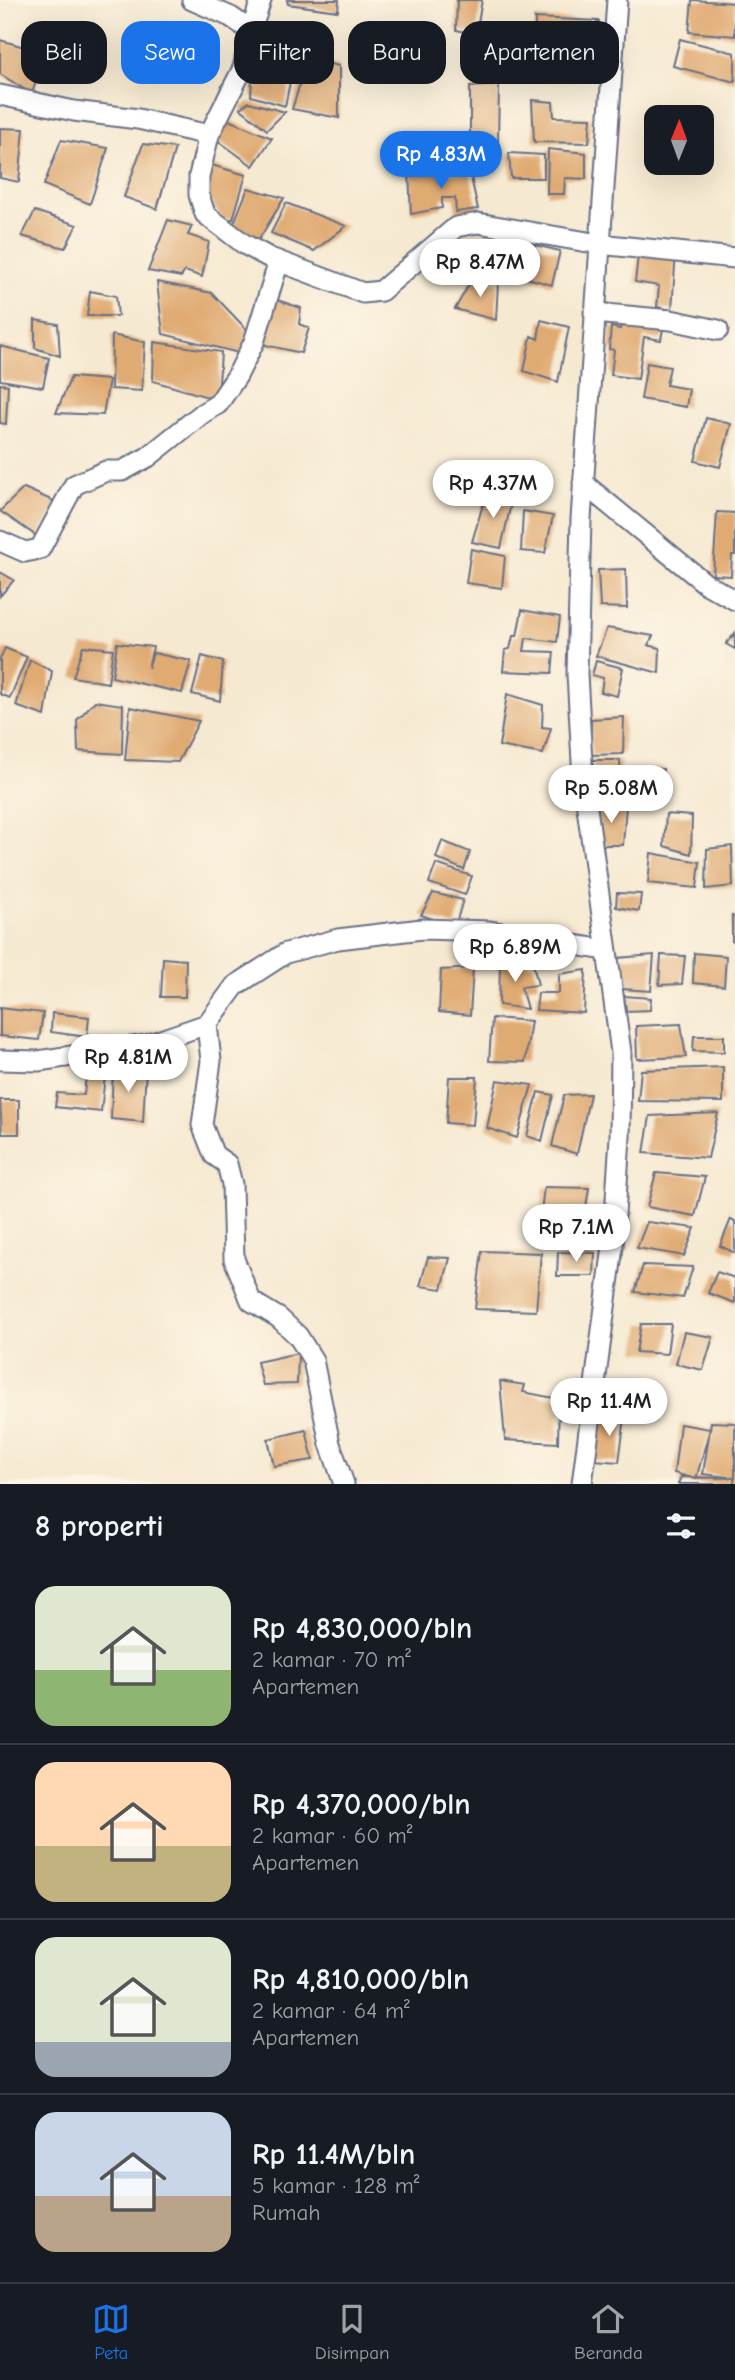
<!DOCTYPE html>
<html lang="id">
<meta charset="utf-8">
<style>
:root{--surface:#171b24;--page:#242831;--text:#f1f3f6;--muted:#9ea1a6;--line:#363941;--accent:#1a73e8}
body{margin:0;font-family:"Comic Neue",sans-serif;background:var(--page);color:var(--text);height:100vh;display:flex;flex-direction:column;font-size:26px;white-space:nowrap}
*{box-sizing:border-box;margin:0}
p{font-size:23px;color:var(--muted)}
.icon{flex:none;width:38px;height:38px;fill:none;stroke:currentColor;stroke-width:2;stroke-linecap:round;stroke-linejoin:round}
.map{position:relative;height:1484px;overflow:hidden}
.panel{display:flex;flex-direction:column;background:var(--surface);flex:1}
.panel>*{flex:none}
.hud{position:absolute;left:21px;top:21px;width:693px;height:63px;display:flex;gap:14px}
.needle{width:46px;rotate:1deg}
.tools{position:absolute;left:644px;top:105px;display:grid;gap:14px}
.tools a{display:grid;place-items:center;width:70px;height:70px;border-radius:14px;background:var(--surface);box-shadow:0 7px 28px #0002;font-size:35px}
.price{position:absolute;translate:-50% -60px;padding:0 16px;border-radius:24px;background:#fff;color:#222;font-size:23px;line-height:46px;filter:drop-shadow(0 2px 4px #0008)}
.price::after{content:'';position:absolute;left:50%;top:42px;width:21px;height:16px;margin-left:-10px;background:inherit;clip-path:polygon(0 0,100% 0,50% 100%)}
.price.selected{background:var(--accent);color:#fff}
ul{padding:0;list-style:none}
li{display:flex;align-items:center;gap:21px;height:175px;padding:0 35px}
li+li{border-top:2px solid var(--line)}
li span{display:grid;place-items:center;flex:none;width:196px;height:140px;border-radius:21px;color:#555}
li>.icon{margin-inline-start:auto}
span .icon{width:84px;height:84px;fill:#fffc;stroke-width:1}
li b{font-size:30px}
h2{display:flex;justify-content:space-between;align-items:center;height:84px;padding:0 35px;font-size:30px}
.chip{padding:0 24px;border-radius:21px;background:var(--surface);box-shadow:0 7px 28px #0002;font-size:24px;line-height:63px}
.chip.selected{background:var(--accent);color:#fff}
.menu{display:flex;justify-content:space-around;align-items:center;height:98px;border-top:2px solid var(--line);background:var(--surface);font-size:19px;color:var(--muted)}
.menu a{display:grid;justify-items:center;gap:4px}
.menu .selected{color:var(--accent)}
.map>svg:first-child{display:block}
</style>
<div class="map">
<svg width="735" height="1484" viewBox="0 0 735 1484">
<rect width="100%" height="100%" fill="#fcf5e5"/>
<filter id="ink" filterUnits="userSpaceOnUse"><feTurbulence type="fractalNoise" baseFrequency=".0143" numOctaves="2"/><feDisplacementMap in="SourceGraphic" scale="14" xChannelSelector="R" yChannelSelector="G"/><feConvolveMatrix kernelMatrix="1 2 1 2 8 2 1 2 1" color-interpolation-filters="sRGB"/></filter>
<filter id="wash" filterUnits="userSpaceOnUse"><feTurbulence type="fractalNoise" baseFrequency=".00686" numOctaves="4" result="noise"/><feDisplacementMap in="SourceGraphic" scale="28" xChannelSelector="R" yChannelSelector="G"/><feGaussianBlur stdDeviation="1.57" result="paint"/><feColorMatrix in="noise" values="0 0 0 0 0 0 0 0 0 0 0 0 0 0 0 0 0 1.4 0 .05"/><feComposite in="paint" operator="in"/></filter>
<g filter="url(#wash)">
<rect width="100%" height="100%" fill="#f6e9d1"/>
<g id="blocks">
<path fill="#e0ab73" d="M287 0H339L338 11 288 4Z
M457 0H482L476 34 456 30Z
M692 0 735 3V36L689 32Z
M535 18 599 21 597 57 575 56 576 36 559 35 558 55 534 54Z
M680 39 735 53V82L673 66Z
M0 40 45 53 32 94 0 74Z
M308 59 339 66V118L292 109Z
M253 62 292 73 285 106 251 96Z
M499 85 498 143 470 145V87Z
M532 100 553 102 554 117 591 118 589 143 534 142Z
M249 102 285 112 267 130 240 108Z
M226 119 272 138 253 166 217 140Z
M0 128 24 129 19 182 0 178Z
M61 140 108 148 90 204 44 185Z
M143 144 175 148 157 209 124 197Z
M548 149 586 153V179L565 178 564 194H547Z
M509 153 544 155V178H511Z
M208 164 246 175 233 219 223 220 205 193Z
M409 172 470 173 478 209 456 212 455 198H442V208L411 214Z
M248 188 284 198 258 241 232 228Z
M286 203 346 226 314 251 271 233Z
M35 211 77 225 65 248 22 236Z
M168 220 192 226 188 235 209 242 202 277 185 271 181 277 148 271Z
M518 241 560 251 552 285 509 273Z
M639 247 676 251 672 310 657 307 659 286 635 282Z
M472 279 498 283 496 320 455 309Z
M157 282 212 293 251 334 243 354 163 334Z
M90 291 116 296 118 316H87Z
M277 300 301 308 299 324 309 328 301 353 261 344Z
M627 314 664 323 661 340 644 337 638 379 611 375 614 350 609 349 611 327 620 329Z
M35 320 58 324 60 356 35 348Z
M541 320 569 327 558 382 524 371 531 336 538 339Z
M112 335 145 342 142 391 111 389Z
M154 342 221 352 218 400 153 381Z
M0 346 49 358 43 387 0 380Z
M647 363 670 367 666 385 689 389 686 407 641 399Z
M71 377 109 380 103 415 56 413Z
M0 384 8 385 6 424 0 423Z
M706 418 731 424 720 467 695 461Z
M24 488 58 503 38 537 0 511Z
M486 494 513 495 501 548 472 542Z
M523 511 553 516 545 553 521 551Z
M717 512 735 513V555H732L731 576 713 575Z
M471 549 505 556 502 588 466 583Z
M626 569 627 608 600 607 598 570Z
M0 572 14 580 0 596Z
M522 610 560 617 557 642 526 638 524 651 554 652 552 673 503 671 505 650 510 649 513 636H517Z
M607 628 653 636 648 645 660 648 659 673 596 656Z
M735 633V649L726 644Z
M117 643 153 647 148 668 153 653 191 661 182 693 112 677Z
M83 646 113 649 108 683 73 677Z
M5 648 27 657 10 698 0 694V659Z
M202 656 223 662 220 701 192 694Z
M30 660 52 671 45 716 16 706Z
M596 661 623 668 617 696 601 692 603 678 592 675Z
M507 694 543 705 542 727 551 728 543 754 499 746Z
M95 701 123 705 122 754 78 751 77 720Z
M130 707 199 721 178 762 125 760Z
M624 717 623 754 591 755V719Z
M593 760H620L621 796H593Z
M625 769H663L662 798 624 797Z
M598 805 626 806 623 845H598Z
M666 814 692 816 691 854 664 846Z
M442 841 470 852 464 870 436 858Z
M732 846 733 886 706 889 707 849Z
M651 853 700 862 697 888 648 883Z
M436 864 472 876 465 895 429 883Z
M433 893 463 900 455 926 421 915Z
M617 893 641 894 639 911 616 907Z
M732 916 735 917V941H732Z
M694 953 726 956 724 986 693 983Z
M654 955 651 991 622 989 617 958Z
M661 955 685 956 682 984 659 985Z
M163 958 186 960 185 997H161Z
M500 964H533L538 985 521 987 527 1009 499 1005Z
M473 968 470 1015 439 1012 441 970Z
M586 970 584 1013 536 1010 538 993H559V974Z
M624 996 651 998 650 1010 626 1011Z
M0 1008 43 1013 39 1040 0 1036Z
M52 1013 89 1017 87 1037 51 1032Z
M492 1018 531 1021 525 1062 489 1061Z
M681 1024 686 1057 637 1059 636 1026Z
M694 1036H724V1052L693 1051Z
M723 1067V1102L638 1101 641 1070Z
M113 1068 146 1069 143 1122 111 1119Z
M86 1075 105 1076 101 1112 55 1107 57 1093 84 1095Z
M449 1077H477L473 1125 446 1123Z
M497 1080 532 1085 517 1138 487 1128Z
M538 1092 553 1095 542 1141 527 1136Z
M590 1094 577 1154 552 1146 564 1095Z
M0 1100H19V1134H2Z
M718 1113 708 1158 644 1153 650 1116Z
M656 1173 705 1177 695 1216 647 1207Z
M544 1187 589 1188 584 1220 540 1221Z
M731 1219 735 1221V1253L720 1246Z
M647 1222 695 1228 684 1256 637 1248Z
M482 1251 541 1253 536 1311 475 1309Z
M558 1252 595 1253 594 1276H557Z
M428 1257 450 1258 442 1289 420 1286Z
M643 1265 693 1267 683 1298 635 1292Z
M717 1272 735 1278V1303L708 1293Z
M641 1324H671L667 1354 636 1352Z
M684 1332 713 1337 703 1370 676 1364Z
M298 1353 297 1384 263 1385 257 1362Z
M500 1381 525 1385 523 1392 559 1399 558 1443 505 1440Z
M599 1414 625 1417 619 1462 594 1460Z
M711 1422 735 1423V1478L733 1484H678L681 1477 735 1478 703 1474Z
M680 1424 710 1429 696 1479 674 1473Z
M306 1430 313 1460 274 1466 268 1439Z"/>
</g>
</g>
<g filter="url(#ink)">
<use href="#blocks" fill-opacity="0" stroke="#687086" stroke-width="2"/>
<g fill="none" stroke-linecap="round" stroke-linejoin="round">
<g stroke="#687086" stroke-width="23">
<path id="street" d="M192 0 231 17 251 31 261 0
M251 31 243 68 209 135 199 176V195L205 214 244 244 270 258 363 293 381 291 456 227 478 223 599 244 735 258
M0 95 74 111 138 119 209 135
M594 313 671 320 718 330
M583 483 706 584 735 600
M0 541 25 552 40 549 74 485 106 471H122L148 457 203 413 218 404 237 376 254 342 279 261
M207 1024 211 1061 202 1125 214 1155 227 1164 232 1184 234 1259 251 1301 279 1318 298 1336 313 1360 330 1444 344 1484
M0 1060 38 1061 146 1045 207 1024 235 986 286 953 338 939 422 929 490 931 605 950
M582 1484 613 1246 620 1137 621 1052 583 779 577 674 581 519 617 0"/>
</g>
<use href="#street" stroke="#fff" stroke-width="19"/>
</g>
</g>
</svg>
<div class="tools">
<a><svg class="needle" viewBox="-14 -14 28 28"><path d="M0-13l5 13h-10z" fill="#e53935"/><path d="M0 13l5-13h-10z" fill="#9ea1a6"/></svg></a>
</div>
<b class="price selected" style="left:441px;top:191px">Rp 4.83M</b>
<b class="price" style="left:480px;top:299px">Rp 8.47M</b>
<b class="price" style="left:493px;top:520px">Rp 4.37M</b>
<b class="price" style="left:611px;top:825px">Rp 5.08M</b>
<b class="price" style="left:515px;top:984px">Rp 6.89M</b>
<b class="price" style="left:128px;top:1094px">Rp 4.81M</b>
<b class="price" style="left:576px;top:1264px">Rp 7.1M</b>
<b class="price" style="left:609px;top:1438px">Rp 11.4M</b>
<div class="hud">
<a class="chip">Beli</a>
<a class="chip selected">Sewa</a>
<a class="chip">Filter</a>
<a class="chip">Baru</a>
<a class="chip">Apartemen</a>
</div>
</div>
<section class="panel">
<h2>8 properti<svg class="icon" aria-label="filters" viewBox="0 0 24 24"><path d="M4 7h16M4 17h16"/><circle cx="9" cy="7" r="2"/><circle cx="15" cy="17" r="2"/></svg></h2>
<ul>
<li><span style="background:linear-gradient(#dfe7d0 60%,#8fb573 0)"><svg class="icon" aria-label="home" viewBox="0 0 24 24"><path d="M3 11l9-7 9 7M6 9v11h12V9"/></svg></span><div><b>Rp 4,830,000/bln</b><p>2 kamar · 70 m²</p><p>Apartemen</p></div></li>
<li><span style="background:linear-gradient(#ffd9b3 60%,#c2b280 0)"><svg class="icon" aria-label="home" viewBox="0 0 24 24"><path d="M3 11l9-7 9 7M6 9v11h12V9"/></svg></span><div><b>Rp 4,370,000/bln</b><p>2 kamar · 60 m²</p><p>Apartemen</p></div></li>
<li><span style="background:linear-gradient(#dfe7d0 75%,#9aa5b1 0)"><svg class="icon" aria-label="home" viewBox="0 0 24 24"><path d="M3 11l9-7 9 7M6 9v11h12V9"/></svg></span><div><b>Rp 4,810,000/bln</b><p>2 kamar · 64 m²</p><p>Apartemen</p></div></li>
<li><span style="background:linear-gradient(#c9d6e8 60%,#b9a48a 0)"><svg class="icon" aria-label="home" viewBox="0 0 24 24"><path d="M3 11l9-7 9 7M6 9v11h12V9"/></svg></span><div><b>Rp 11.4M/bln</b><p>5 kamar · 128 m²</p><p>Rumah</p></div></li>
</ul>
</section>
<nav class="menu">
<a class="selected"><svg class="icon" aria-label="map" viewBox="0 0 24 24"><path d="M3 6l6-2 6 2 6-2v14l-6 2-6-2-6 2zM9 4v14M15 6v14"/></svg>Peta</a>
<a><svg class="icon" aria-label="saved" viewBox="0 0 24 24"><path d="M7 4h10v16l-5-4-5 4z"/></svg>Disimpan</a>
<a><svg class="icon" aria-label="home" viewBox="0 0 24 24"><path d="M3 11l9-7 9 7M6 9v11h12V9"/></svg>Beranda</a>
</nav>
